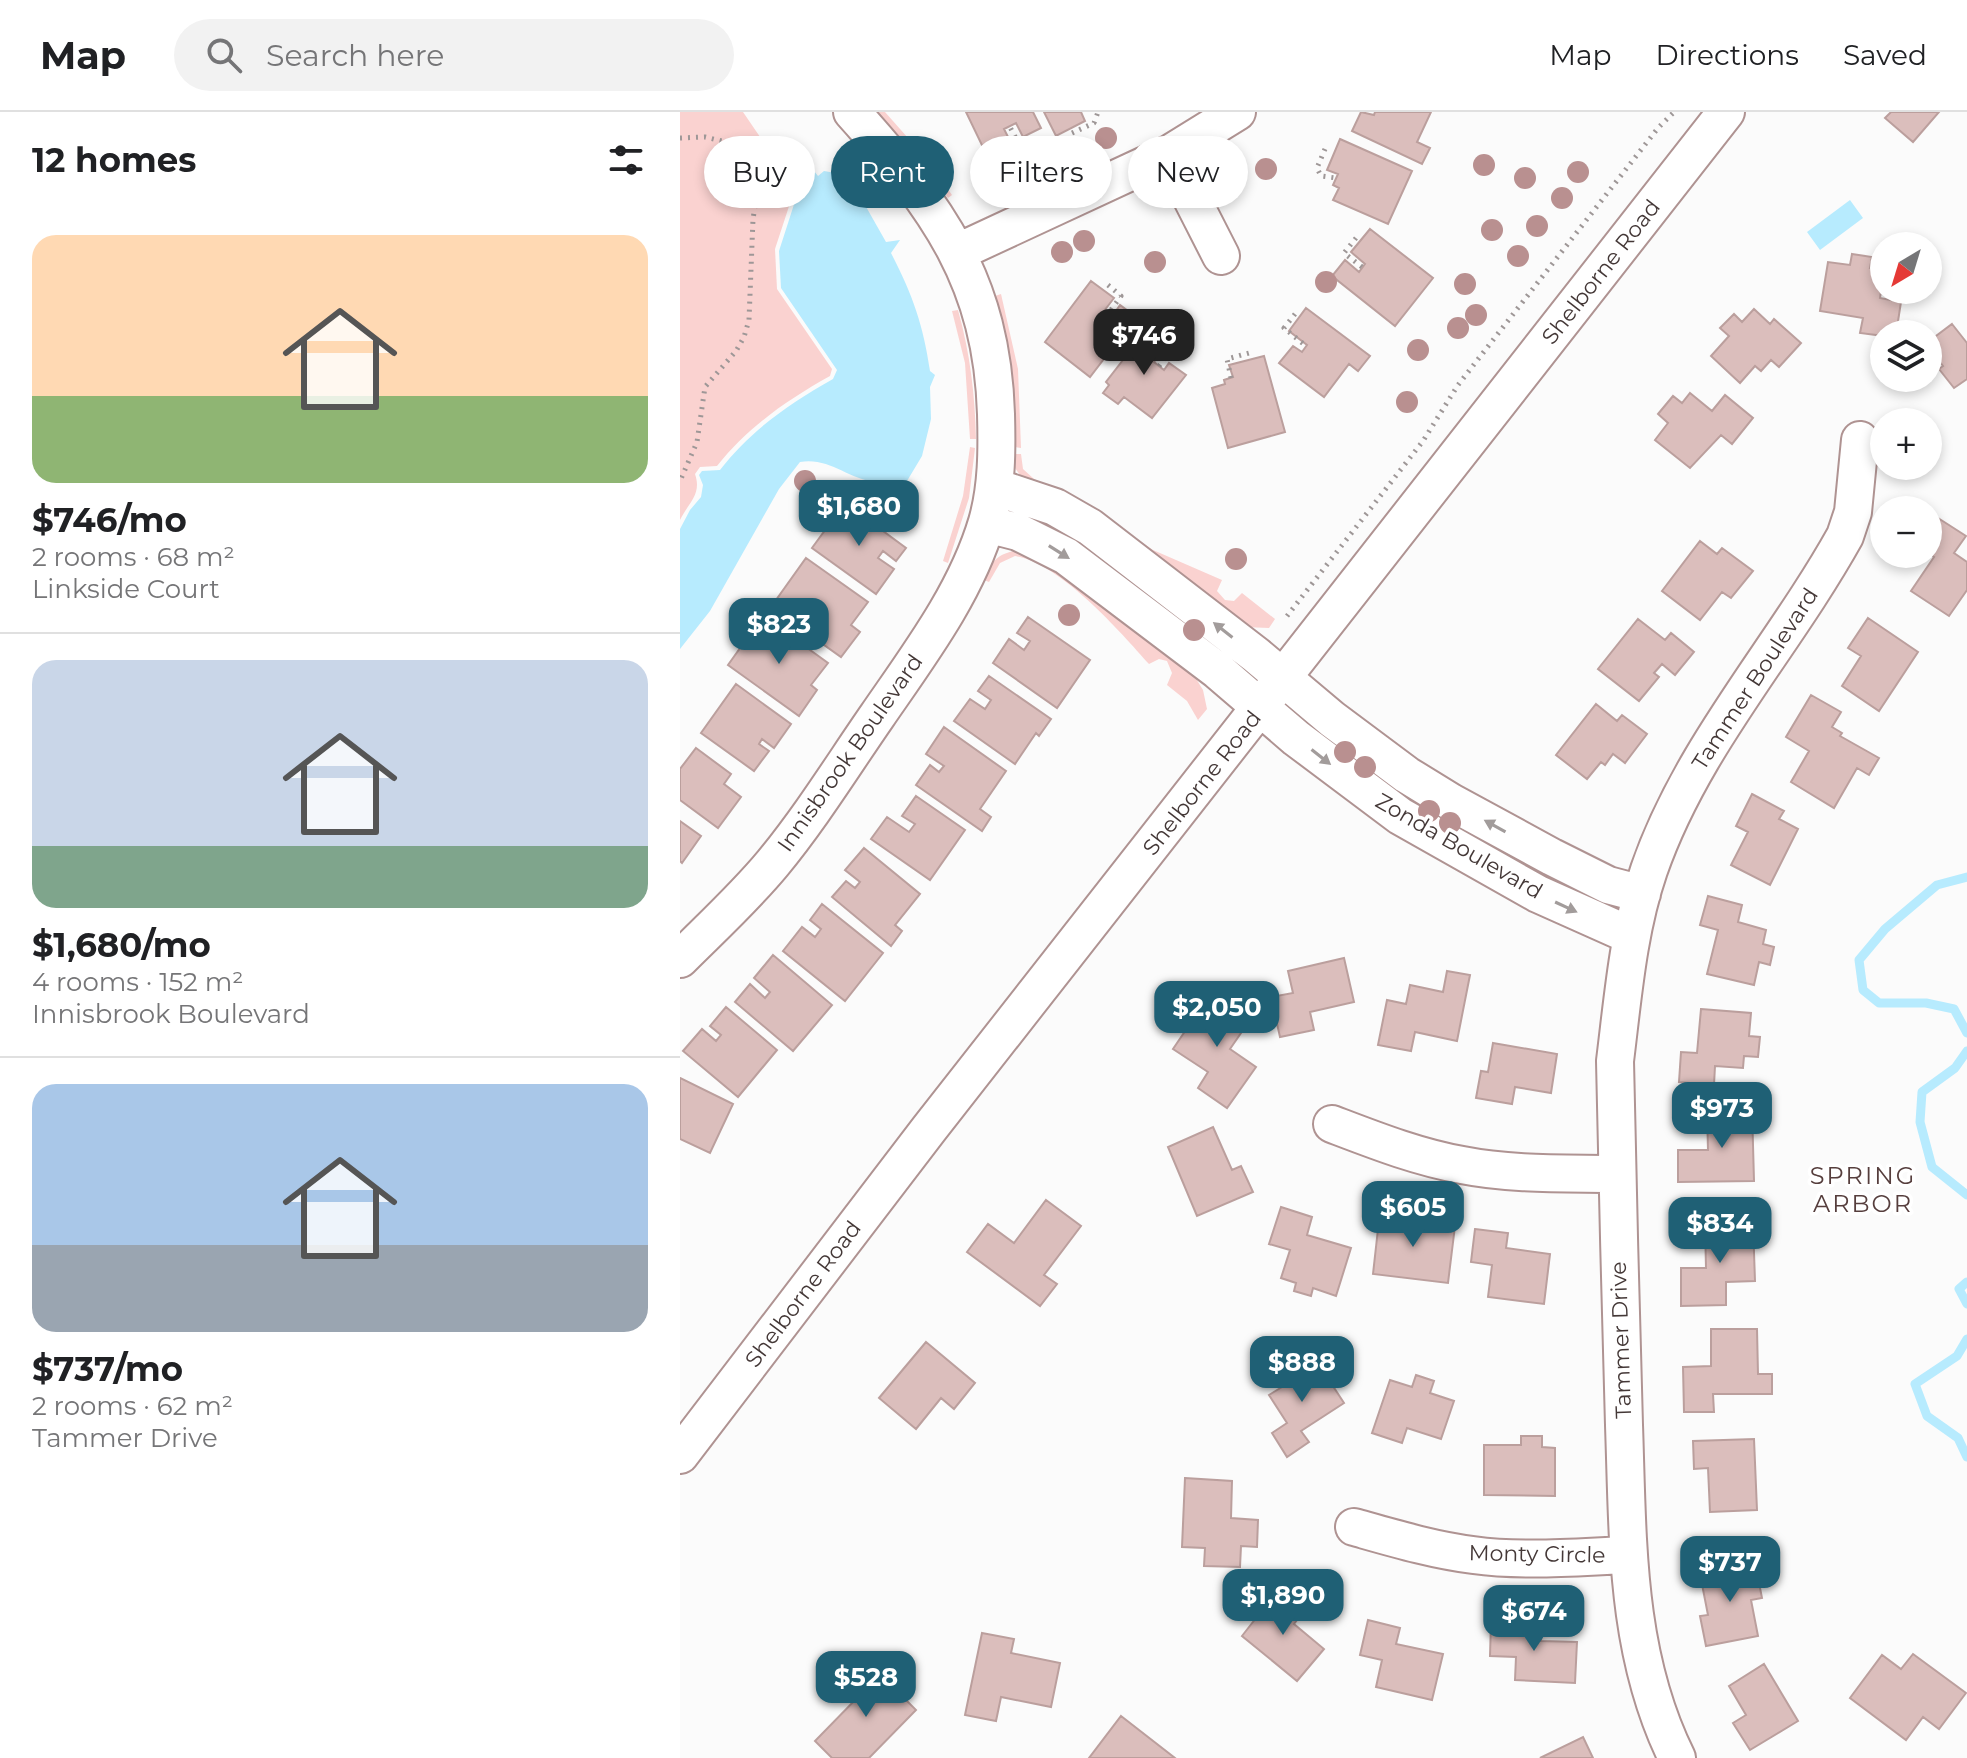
<!DOCTYPE html>
<meta charset="utf-8">
<style>
:root{--surface:#fff;--page:#f2f2f2;--text:#202124;--muted:#757577;--line:#e0e0e0;--accent:#1f6075}
body{margin:0;font-family:Montserrat,sans-serif;background:var(--page);color:var(--text);height:100vh;display:flex;flex-direction:column;font-size:30px;white-space:nowrap}
*{box-sizing:border-box;margin:0}
p{font-size:26px;color:var(--muted)}
.icon{flex:none;width:44px;height:44px;fill:none;stroke:currentColor;stroke-width:2;stroke-linecap:round;stroke-linejoin:round}
.map{position:relative;flex:1;overflow:hidden}
.details{display:flex;flex-direction:column;background:var(--surface);width:680px}
.details>*{flex:none}
.guide{position:absolute;left:24px;top:24px;width:760px;height:72px;display:flex;gap:16px}
.needle{width:52px;rotate:218deg}
.fabs{position:absolute;left:1190px;top:120px;display:grid;gap:16px}
.fabs a{display:grid;place-items:center;width:72px;height:72px;border-radius:50%;background:var(--surface);box-shadow:0 4px 12px #0003;font-size:40px}
.price{position:absolute;translate:-50% -68px;padding:0 18px;border-radius:16px;background:var(--accent);color:#fff;font-size:26px;line-height:52px;filter:drop-shadow(0 2px 4px #0008)}
.price::after{content:'';position:absolute;left:50%;top:48px;width:24px;height:18px;margin-left:-12px;background:inherit;clip-path:polygon(0 0,100% 0,50% 100%)}
.price.on{background:#222;color:#fff}
ul{padding:0;list-style:none}
li{display:grid;align-content:center;gap:16px;height:424px;padding:0 32px}
li+li{border-top:2px solid var(--line)}
li span{display:grid;place-items:center;height:248px;border-radius:24px;color:#555}
li>.icon{margin-inline-start:auto}
span .icon{width:144px;height:144px;fill:#fffc;stroke-width:1}
li b{font-size:34px}
h2{display:flex;justify-content:space-between;align-items:center;height:96px;padding:0 32px;font-size:34px}
.tag{padding:0 28px;border-radius:36px;background:var(--surface);box-shadow:0 4px 12px #0003;font-size:28px;line-height:72px}
.tag.on{background:var(--accent);color:#fff}
header{display:flex;align-items:center;gap:48px;box-sizing:border-box;height:112px;padding:0 40px;background:var(--surface);border-bottom:2px solid var(--line)}
header strong{font-size:38px}
nav{display:flex;gap:44px;margin-inline-start:auto;font-size:28px}
.search{width:560px;height:72px;background:var(--page);display:flex;align-items:center;gap:20px;box-sizing:border-box;padding:0 28px;border-radius:44px;color:var(--muted);font-size:30px}
main{display:flex;flex:1;min-height:0}
.map>svg:first-child{display:block}
</style>
<header>
<strong>Map</strong>
<div class="search"><svg class="icon" aria-label="search" viewBox="0 0 24 24"><circle cx="10" cy="10" r="6"/><path d="M15 15l6 6"/></svg>Search here</div>
<nav><a>Map</a><a>Directions</a><a>Saved</a></nav>
</header>
<main>
<section class="details">
<h2>12 homes<svg class="icon" aria-label="filters" viewBox="0 0 24 24"><path d="M4 7h16M4 17h16"/><circle cx="9" cy="7" r="2"/><circle cx="15" cy="17" r="2"/></svg></h2>
<ul>
<li><span style="background:linear-gradient(#ffd9b3 65%,#8fb573 0)"><svg class="icon" aria-label="home" viewBox="0 0 24 24"><path d="M3 11l9-7 9 7M6 9v11h12V9"/></svg></span><div><b>$746/mo</b><p>2 rooms · 68 m²</p><p>Linkside Court</p></div></li>
<li><span style="background:linear-gradient(#c9d6e8 75%,#7fa58c 0)"><svg class="icon" aria-label="home" viewBox="0 0 24 24"><path d="M3 11l9-7 9 7M6 9v11h12V9"/></svg></span><div><b>$1,680/mo</b><p>4 rooms · 152 m²</p><p>Innisbrook Boulevard</p></div></li>
<li><span style="background:linear-gradient(#a9c7e8 65%,#9aa5b1 0)"><svg class="icon" aria-label="home" viewBox="0 0 24 24"><path d="M3 11l9-7 9 7M6 9v11h12V9"/></svg></span><div><b>$737/mo</b><p>2 rooms · 62 m²</p><p>Tammer Drive</p></div></li>
</ul>
</section>
<div class="map">
<svg width="1287" height="1646" viewBox="0 0 1287 1646">
<rect width="100%" height="100%" fill="#fbfbfb"/>
<path fill="#fad2d0" d="M0 0H63L115 76 95 137 97 177 152 257 150 264C107 288 68 315 37 354L20 355 15 362C22 382 9 390 0 408Z
M197 0H205L251 52 272 83 268 86 252 64Z
M321 182 338 257 341 336 335 335 333 264 315 184Z
M278 198C290 241 295 282 296 327H290L285 251 272 199Z
M290 335 295 336 289 386 268 451 263 449 283 384Z
M334 342H341L343 357 354 367 414 397 473 438 542 468 537 479 545 488 554 489 562 481 595 507 589 516 564 515 345 370 335 356Z
M339 438 361 447 515 565 523 578 527 597 518 608 507 589 487 573 492 561 487 549 479 547 469 552C441 520 379 450 335 444L320 451 309 470 304 468C311 448 319 441 339 438Z"/>
<path fill="#b7ebfe" d="M134 59 138 64 144 59 161 62 172 70 206 130 220 128 211 141C233 184 243 212 250 259L255 263 250 275 251 307 242 344 227 369 230 380C219 366 211 373 195 370 168 367 149 345 120 350L99 377 30 499 0 537V417L10 398 21 385 23 373 19 363 22 359 40 358C71 318 109 292 153 267L157 258 101 176 99 139 118 80 128 72Z
M1170 88 1183 106 1140 138 1127 120Z"/>
<g fill="none" stroke-linecap="round" stroke-linejoin="round">
<path stroke="#b7ebfe" stroke-width="9" d="M1287 765 1257 773 1205 817 1179 848 1183 878 1199 891H1246L1274 897 1287 921
M1287 939 1275 956 1242 980 1240 1010 1252 1055 1287 1083
M1287 1170 1279 1177 1287 1192
M1287 1227 1277 1244 1235 1272 1247 1304 1278 1326 1287 1345"/>
</g>
<path fill="#dbbebc" stroke="#bb9f9d" stroke-width="2" d="M286 0H353L361 16 343 25 336 11 324 17 337 43 312 54Z
M364 0H401L405 9 376 24Z
M681 0 694 3 695 0H751L737 30 750 36 742 52 672 19Z
M1211 0H1259L1233 30 1205 6Z
M660 27 732 59 708 112 653 88 659 76 653 73 658 62 647 58Z
M690 117 753 166 715 214 652 164 665 148 679 160 685 152 671 140Z
M1172 142 1192 145 1190 156 1204 159 1200 186 1221 190 1216 222H1204V224L1180 221 1183 206 1140 199 1148 150 1170 153Z
M411 169 434 186 424 199 432 205 440 193 456 205 410 265 365 230Z
M626 196 690 244 678 259 669 252 644 285 599 251 613 234 622 240 627 233 609 219Z
M1074 197 1090 212 1094 207 1121 231 1099 255 1091 248 1081 259 1075 254 1060 271 1031 244 1049 224 1040 216 1054 202 1062 210Z
M1272 212 1287 231V267L1274 276 1259 257 1263 254 1248 234V230Z
M467 217 488 232 474 250 484 258 489 251 506 263 472 306 444 285 438 292 423 281 429 273 426 270Z
M584 244 605 320 548 336 532 276 545 272 544 268 553 265 549 253Z
M1010 281 1032 299 1045 283 1073 306 1052 332 1041 323 1010 356 975 328 988 311 978 302 993 284 1002 291Z
M165 391 226 436 216 449 203 439 198 446 214 457 196 482 132 436Z
M1258 406 1286 424 1274 441 1287 450V478L1269 504 1231 479 1254 445 1248 441V421Z
M1020 429 1037 442 1042 436 1073 459 1051 486 1042 480 1020 508 982 479Z
M126 446 188 490 171 513 180 520 161 545 91 495Z
M83 504 148 551 131 573 137 578 119 604 48 553Z
M348 505 410 548 377 596 313 551 329 527 344 538 350 529 337 521Z
M1188 506 1238 540 1199 599 1162 574 1181 544 1168 536Z
M958 507 985 528 991 521 1014 540 995 563 982 552 974 561 979 565 959 589 918 557Z
M309 564 371 607 359 624 356 621 335 652 274 609 290 587 305 597 311 588 298 579Z
M56 572 111 612 94 636 82 627 79 632 89 639 74 659 21 621Z
M1131 583 1161 600 1152 615 1162 621 1160 624 1199 646 1189 663 1177 656 1154 696 1111 670 1129 639 1106 625Z
M916 592 937 609 942 603 967 622 945 651 933 642 925 653 921 650 907 667 876 643Z
M264 615 326 659 300 697 311 705 302 719 236 673 250 653 259 660 264 654 246 642Z
M16 636 51 662 44 672 61 685 38 716 0 688V657Z
M1072 682 1104 699 1099 707 1118 717 1090 773 1051 753 1068 720 1056 714Z
M236 684 285 718 250 768 191 727 207 705 229 720 235 712 222 704Z
M0 709 21 724 2 751 0 749Z
M184 736 240 782 215 813 222 819 211 834 152 785 166 769 175 776 180 770 165 758Z
M1028 784 1062 793 1058 810 1086 818 1083 832 1094 835 1090 853 1079 850 1074 873 1027 862 1038 818 1020 813Z
M142 792 203 841 165 889 103 839 122 815 135 825 141 817 130 808Z
M93 843 152 893 113 939 55 890 70 872 85 886 90 880 74 866Z
M664 846 674 890 630 900 634 918 600 925 591 885 613 881 608 859Z
M767 859 790 863 777 929 735 920 731 939 698 933 707 888 726 892 730 873 763 880Z
M531 881 570 908 550 937 576 955 547 996 518 976 528 960 493 937Z
M46 895 97 938 58 985 3 939 22 917 36 929 41 923 30 914Z
M1021 897 1071 901 1069 924 1080 925 1078 945 1064 944 1063 956 1035 954 1034 973 999 970 1001 940 1017 941Z
M813 931 877 942 871 981 835 975 832 992 796 986 801 959 808 960Z
M0 966 53 992 30 1041 0 1027Z
M1072 997 1074 1069 998 1070V1038H1028L1027 998Z
M533 1015 552 1058 561 1054 573 1080 517 1104 488 1035Z
M366 1088 401 1114 364 1163 377 1172 360 1194 287 1140 308 1112 334 1131Z
M601 1095 632 1105 627 1123 671 1136 656 1184 633 1176 631 1184 614 1179 616 1171 601 1166 610 1138 589 1132Z
M700 1099 733 1103 731 1116 743 1118 744 1111 775 1114 768 1171 693 1162Z
M1025 1112H1073L1075 1169 1046 1170V1193L1001 1194V1156H1026Z
M795 1117 828 1121 826 1136 870 1142 864 1192 808 1185 812 1153 791 1150Z
M1031 1217H1077L1078 1262H1092V1282H1033L1034 1300H1004L1003 1255 1031 1254Z
M246 1230 295 1271 274 1297 261 1286 236 1317 199 1286Z
M614 1251 622 1264 639 1253 664 1291 621 1319 629 1330 607 1345 592 1321 607 1311 589 1283 602 1275 595 1264Z
M736 1263 754 1269 750 1281 774 1289 761 1327 727 1316 722 1331 692 1321 710 1268 732 1275Z
M841 1324H862V1335L875 1336V1384L804 1383V1333H841Z
M1074 1327 1077 1398 1030 1400 1028 1356 1014 1357 1013 1329Z
M505 1366 552 1369 551 1406 578 1408 577 1435 561 1434 560 1455 524 1454 525 1436 502 1435Z
M1075 1451 1082 1486 1071 1488 1078 1524 1026 1534 1020 1504 1028 1503 1020 1462Z
M598 1478 624 1499 614 1512 644 1537 617 1569 562 1524Z
M688 1508 720 1516 716 1532 763 1542 752 1588 696 1575 702 1548 680 1543Z
M811 1510 862 1512 861 1529 897 1530 895 1571 835 1568 836 1545 810 1544Z
M302 1521 334 1527 331 1541 380 1551 371 1595 321 1585 316 1609 285 1603Z
M1233 1542 1286 1581 1259 1617 1243 1605 1226 1628 1170 1586 1202 1543 1221 1557Z
M1084 1552 1118 1609 1070 1638 1053 1611 1066 1603 1049 1574Z
M185 1554 199 1568 202 1564 236 1598 189 1646H152L135 1629 180 1583 168 1571Z
M441 1604 495 1646H409Z
M903 1625 913 1646H860Z"/>
<g fill="none" stroke-linecap="round" stroke-linejoin="round">
<g stroke="#af9392" stroke-width="40">
<path id="minor" d="M489 42 541 144
M278 140 489 42 557 0
M315 375 375 395 410 415 576 543 652 607 727 663 771 690 872 745 928 773 962 782
M307 412 338 420 386 444 538 559 616 626 720 704 858 782 952 824
M0 847C31 816 65 785 93 751 131 705 163 653 197 604 239 543 286 481 307 410 317 375 317 338 316 302 312 169 258 96 172 0
M652 1012C694 1028 737 1045 782 1053 832 1063 886 1061 937 1062
M0 1343 249 1017 1046 0
M674 1415C713 1426 753 1438 793 1443 844 1450 896 1445 947 1443
M997 1646C945 1541 948 1427 944 1313 940 1192 938 1070 935 949 943 885 948 819 969 758 1012 634 1102 537 1165 424L1173 400 1180 328"/>
</g>
<path stroke="#9e9797" stroke-width="5" stroke-dasharray="2 6" stroke-linecap="butt" d="M392 21 414 11 418 0
M0 26 25 25 58 33 72 44 79 69 73 107 69 208 64 225 56 239 25 275 17 330 0 369
M645 37 637 56 641 64 656 66
M328 52 345 44 330 15
M676 126 664 141 682 155
M428 173 441 184 428 202
M615 202 604 216 626 234
M479 254 497 231 482 219
M551 266 547 247 569 241
M607 504 743 329 778 273 978 16 994 0"/>
<use href="#minor" stroke="#fff" stroke-width="36"/>
</g>
<g fill="#b99090">
<circle cx="426" cy="26" r="11"/>
<circle cx="93" cy="38" r="11"/>
<circle cx="361" cy="44" r="11"/>
<circle cx="804" cy="53" r="11"/>
<circle cx="586" cy="57" r="11"/>
<circle cx="898" cy="60" r="11"/>
<circle cx="845" cy="66" r="11"/>
<circle cx="882" cy="86" r="11"/>
<circle cx="857" cy="114" r="11"/>
<circle cx="812" cy="118" r="11"/>
<circle cx="404" cy="129" r="11"/>
<circle cx="382" cy="140" r="11"/>
<circle cx="838" cy="144" r="11"/>
<circle cx="475" cy="150" r="11"/>
<circle cx="646" cy="170" r="11"/>
<circle cx="785" cy="172" r="11"/>
<circle cx="796" cy="203" r="11"/>
<circle cx="778" cy="216" r="11"/>
<circle cx="738" cy="238" r="11"/>
<circle cx="727" cy="290" r="11"/>
<circle cx="125" cy="369" r="11"/>
<circle cx="556" cy="447" r="11"/>
<circle cx="389" cy="503" r="11"/>
<circle cx="514" cy="518" r="11"/>
<circle cx="665" cy="640" r="11"/>
<circle cx="685" cy="655" r="11"/>
<circle cx="749" cy="699" r="11"/>
<circle cx="770" cy="711" r="11"/>
</g>
<defs><path id="oneway-solid" d="M-6-.8H1V-3.2L6.5 0L1 3.2V.8H-6Z" transform="scale(2)"/></defs>
<g fill="#a29c9b">
<use href="#oneway-solid" transform="translate(379 440) rotate(32)"/>
<use href="#oneway-solid" transform="translate(543 518) rotate(-142)"/>
<use href="#oneway-solid" transform="translate(641 645) rotate(38)"/>
<use href="#oneway-solid" transform="translate(815 714) rotate(-151)"/>
<use href="#oneway-solid" transform="translate(886 795) rotate(25)"/>
</g>
<g text-anchor="middle" dominant-baseline="central" stroke-width="7" stroke-linejoin="round" paint-order="stroke">
<g font-size="22" fill="#443837" stroke="#fff">
<text transform="translate(921 160) rotate(-52)">Shelborne Road</text>
<text transform="translate(1075 567) rotate(-57)">Tammer Boulevard</text>
<text transform="translate(170 641) rotate(-55)">Innisbrook Boulevard</text>
<text transform="translate(522 671) rotate(-52)">Shelborne Road</text>
<text transform="translate(779 734) rotate(30)">Zonda Boulevard</text>
<text transform="translate(123 1182) rotate(-53)">Shelborne Road</text>
<text transform="translate(941 1228) rotate(-92)">Tammer Drive</text>
<text transform="translate(857 1442) rotate(1)">Monty Circle</text>
</g>
<g font-size="24" letter-spacing="2" fill="#563e3d" stroke="#fff">
<text x="1183" y="1063">SPRING<tspan x="1183" dy="28">ARBOR</tspan></text>
</g>
</g>
</svg>
<div class="fabs">
<a><svg class="needle" viewBox="-14 -14 28 28"><path d="M0-13l5 13h-10z" fill="#e53935"/><path d="M0 13l5-13h-10z" fill="#757577"/></svg></a>
<a><svg class="icon" aria-label="layers" viewBox="0 0 24 24"><path d="M12 4l9 5-9 5-9-5zM3 14l9 5 9-5"/></svg></a>
<a>+</a>
<a>−</a>
</div>
<b class="price on" style="left:464px;top:265px">$746</b>
<b class="price" style="left:179px;top:436px">$1,680</b>
<b class="price" style="left:99px;top:554px">$823</b>
<b class="price" style="left:537px;top:937px">$2,050</b>
<b class="price" style="left:1042px;top:1038px">$973</b>
<b class="price" style="left:733px;top:1137px">$605</b>
<b class="price" style="left:1040px;top:1153px">$834</b>
<b class="price" style="left:622px;top:1292px">$888</b>
<b class="price" style="left:1050px;top:1492px">$737</b>
<b class="price" style="left:603px;top:1525px">$1,890</b>
<b class="price" style="left:854px;top:1541px">$674</b>
<b class="price" style="left:186px;top:1607px">$528</b>
<div class="guide">
<a class="tag">Buy</a>
<a class="tag on">Rent</a>
<a class="tag">Filters</a>
<a class="tag">New</a>
</div>
</div>
</main>
